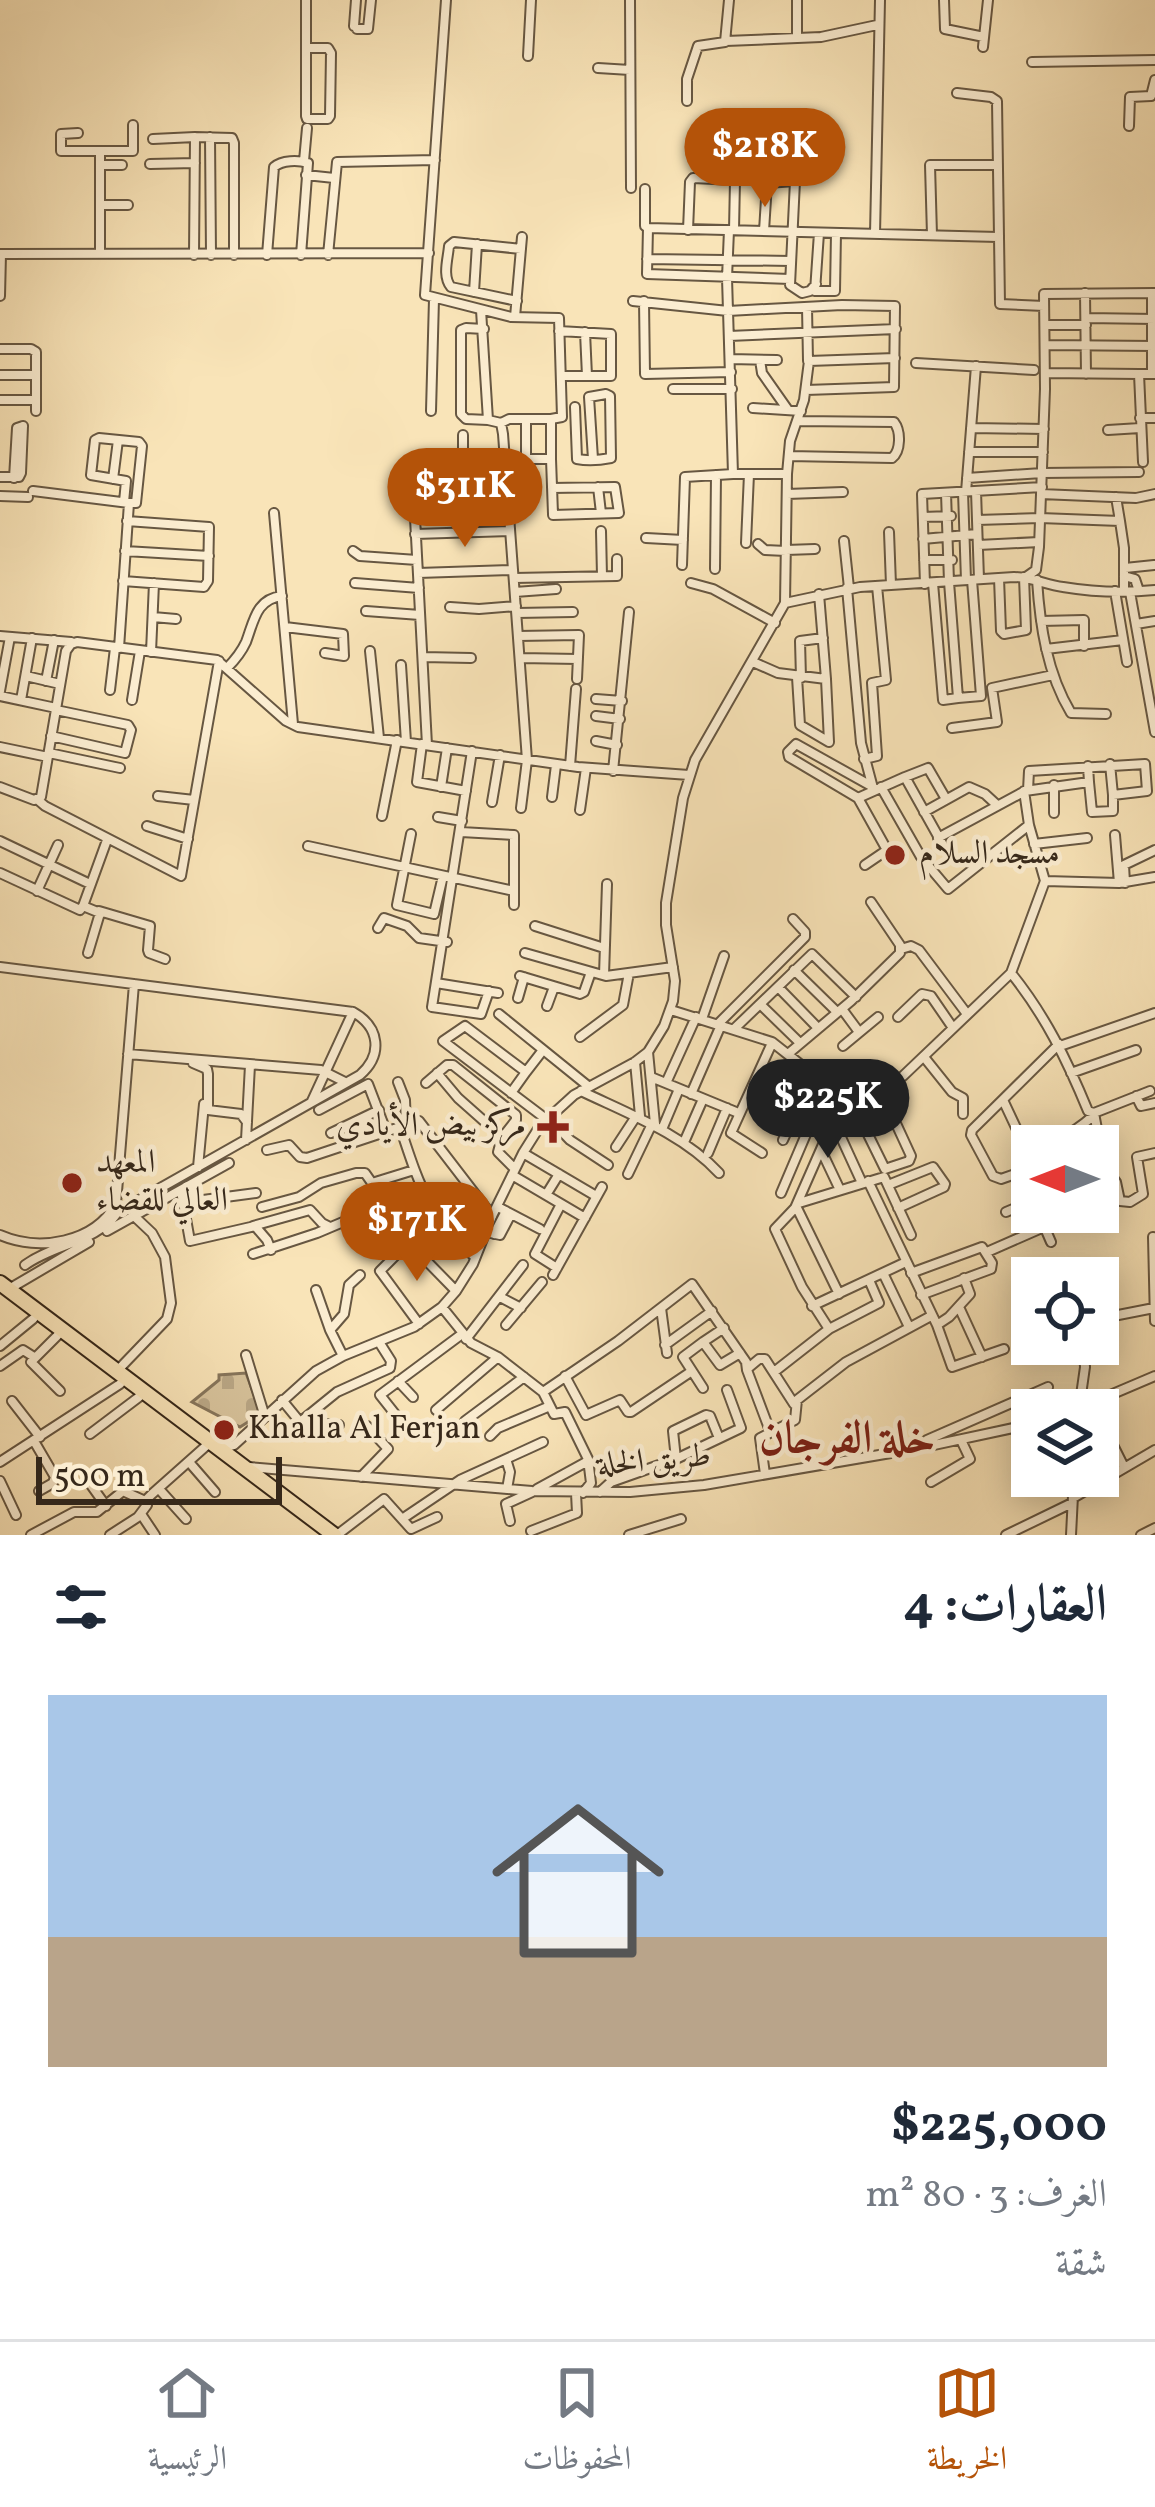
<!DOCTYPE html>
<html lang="ar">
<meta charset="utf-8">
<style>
:root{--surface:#fff;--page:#f6f6f7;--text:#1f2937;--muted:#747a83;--line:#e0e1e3;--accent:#b45309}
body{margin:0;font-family:Vollkorn,Amiri,serif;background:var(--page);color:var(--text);direction:rtl;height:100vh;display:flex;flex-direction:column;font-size:45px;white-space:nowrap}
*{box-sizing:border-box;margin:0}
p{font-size:39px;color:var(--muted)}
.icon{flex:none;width:66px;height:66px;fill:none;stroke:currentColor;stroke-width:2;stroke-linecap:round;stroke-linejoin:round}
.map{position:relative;height:1535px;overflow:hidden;direction:ltr}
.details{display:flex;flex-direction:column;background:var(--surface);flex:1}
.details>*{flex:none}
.needle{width:78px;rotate:270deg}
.tools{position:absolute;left:1011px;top:1125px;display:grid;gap:24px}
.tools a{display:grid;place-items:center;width:108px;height:108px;border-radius:0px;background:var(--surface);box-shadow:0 6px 30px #0003;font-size:60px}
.scale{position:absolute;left:36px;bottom:30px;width:246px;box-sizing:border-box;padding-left:12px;border:6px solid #36281a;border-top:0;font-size:33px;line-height:42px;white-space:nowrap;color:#36281a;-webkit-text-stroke:9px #fbedd1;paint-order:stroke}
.price{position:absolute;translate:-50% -102px;padding:0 27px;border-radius:42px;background:var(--accent);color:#fff;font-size:39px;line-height:78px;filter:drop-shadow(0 3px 6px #0008)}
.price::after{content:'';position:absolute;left:50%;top:72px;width:36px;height:27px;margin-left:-18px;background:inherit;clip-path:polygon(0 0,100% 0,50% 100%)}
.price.active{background:#222;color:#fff}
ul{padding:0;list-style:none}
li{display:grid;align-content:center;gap:24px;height:636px;padding:0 48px}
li+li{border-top:3px solid var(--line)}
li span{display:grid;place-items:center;height:372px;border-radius:0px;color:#555}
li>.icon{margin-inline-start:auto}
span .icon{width:216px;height:216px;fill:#fffc;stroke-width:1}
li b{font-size:51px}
h2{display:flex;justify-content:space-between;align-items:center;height:144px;padding:0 48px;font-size:51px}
.tabs{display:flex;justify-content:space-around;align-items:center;height:168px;border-top:3px solid var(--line);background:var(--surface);font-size:33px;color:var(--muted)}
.tabs a{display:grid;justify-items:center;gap:6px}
.tabs .active{color:var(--accent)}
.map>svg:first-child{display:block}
</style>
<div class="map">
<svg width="1155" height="1535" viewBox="0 0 1155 1535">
<defs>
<pattern id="cemetery-stones" width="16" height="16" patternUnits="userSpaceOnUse" patternTransform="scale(3)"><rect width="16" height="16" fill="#d8c49d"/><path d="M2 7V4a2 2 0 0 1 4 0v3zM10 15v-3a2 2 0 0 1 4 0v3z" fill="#baa887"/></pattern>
</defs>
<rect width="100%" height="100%" fill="#f9e4b8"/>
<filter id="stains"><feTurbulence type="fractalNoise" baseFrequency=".00167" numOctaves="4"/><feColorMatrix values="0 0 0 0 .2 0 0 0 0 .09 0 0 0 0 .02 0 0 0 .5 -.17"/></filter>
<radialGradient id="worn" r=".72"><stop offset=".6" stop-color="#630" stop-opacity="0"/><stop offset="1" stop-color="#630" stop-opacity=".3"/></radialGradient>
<path fill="url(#cemetery-stones)" stroke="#87765c" stroke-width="3" d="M246 1373 261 1414 240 1427 192 1402 219 1380V1375Z"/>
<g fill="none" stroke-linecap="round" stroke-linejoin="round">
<g stroke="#675742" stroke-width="12">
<path id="minor" d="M306 0V116L307 119H328L330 116 331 53 328 48H307
M446 0 425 295 511 317 559 318 562 417 551 419
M630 0 631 188
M797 0V38
M944 0 945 29 984 37
M354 26 356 0
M357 29H368L371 0
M726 41 821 37 877 25
M983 47 988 0
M528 56 531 0
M1032 62 1155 60
M598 68 630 70
M957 93 991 97 997 101 1000 304 1044 306
M687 101V79L698 46 725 42 729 0
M1129 126 1130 97 1151 96 1155 80
M78 133 61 134V151H133V125
M210 137 211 255
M153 139 195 137
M100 152V254
M304 161 307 128
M150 164 195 163
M100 165H122
M306 175 334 178
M645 189V226L648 228 647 274 790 279
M100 205H128
M648 228 998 237
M688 230 690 182 693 178 735 180 734 230
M764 231 767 183 795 181 790 285 802 293 810 291 816 284
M819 233 815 291H835L836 233
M875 234 880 0
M932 235 930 165H998
M0 254 429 253
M194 255 195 137 232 138 234 143V255
M267 255 274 167C282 160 298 160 308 163L301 255
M328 255 337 162 435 160
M647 259 791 261
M474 292 477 244
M1085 293 1086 374
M1152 293V374
M0 296 1 254
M517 301 451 287C442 276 448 259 449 246L454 242 521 249
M633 301 728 311 842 305 895 306 894 387 806 390
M644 301 645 374 731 372
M807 307 808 361
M481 310 488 420 501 423 503 434 527 760 521 808
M515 317 522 237
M1086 318 1155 319
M1045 325H1086
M484 329 466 328 461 330V414L466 419 488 420
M559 331 611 334V376H561
M585 332 587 376
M729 336 896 329
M1046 345 1155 346
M0 349H31L36 352V411
M730 359 777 360
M760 360 762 373 788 410
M916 363 1034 370
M1046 373 1139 374
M0 375H36
M673 389H732
M0 400H36
M575 407 577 459C587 461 601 460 611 458L610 396 606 394 589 397 593 459
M753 408 801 411
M431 411 434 299
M1140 418H1155
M526 419V459
M501 423 509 419H551V459H504
M971 428 1044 429
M1108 430 1140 428
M463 435V461L504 463
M969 452H1043
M789 456 892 458C901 451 901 431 894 422L799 421
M551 459 553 514V515L619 513 615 487 552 488
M412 461 427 745
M1143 462 1139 374H1155
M787 474 790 441 804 400 809 361 895 358
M0 477H19L21 473 23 426
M14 478 17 428 23 426
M967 478 1042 473 1139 472
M113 479 118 440
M413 486 506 485
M598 487 601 513
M33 491 129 503H136L142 446 139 442 99 438 95 440 91 475 126 481 124 502
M976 491 979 579
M963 492 966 580
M966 492 976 366
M787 494 843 492
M1041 494 1136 498 1155 494
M0 496 28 497
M274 513 293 724
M923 517 951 516
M977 520 1040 518 1120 521 1116 497
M1120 521 1124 548V591
M601 531 602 576
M889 532 891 585
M415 534 510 531
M646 538 683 540
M923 539 977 534
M844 541 849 588
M746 543 749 474
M758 544 765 550 786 551
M978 545 1039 542
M786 550 815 549
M125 551 209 556
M353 551 360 556 417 560
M924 560H952
M682 565 685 477 733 474
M1125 568 1154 565
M715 569 716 475
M418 573 513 570
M1124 576 1135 579 1139 591
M1026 577 1036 570 1039 547 1045 389 1044 294 1155 293
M514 578 617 576V559
M999 578 1001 631 1004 634 1026 630 1024 577
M1037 580C1040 626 1047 673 1071 713L1106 714
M123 581 204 587 208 581 209 527 127 521
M355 583 419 588
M691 583 713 589 775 623
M933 583 943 700 958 698 949 582 946 493
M925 584 922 494 1042 487
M847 588 861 743 873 788
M1115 591 1127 662
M515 592 556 589
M1130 592 1155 732
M819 594 826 679
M785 603 860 587 1014 577C1032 577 1046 585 1063 587 1093 592 1126 593 1155 590
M450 607 479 609 516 606
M366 611 420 615
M517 613 573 612
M153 617 176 619
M1041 621 1084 620V646
M1136 624 1155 621
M285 627 343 634 344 656 325 653
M0 636 71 642
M518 636 579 635 577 679
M119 648 129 503
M1046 649 1123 640
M370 651 379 738
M151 652 154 583
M423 657 471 658
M520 658 578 659
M753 662 778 673 826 679 829 742 800 725 797 677
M401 665 406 742
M227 668C235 660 241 653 246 642 254 621 256 599 282 596
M26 676 60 684
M801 678 800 641 823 638
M46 681 54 640
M110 690 115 648
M0 691 10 637
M0 696 56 708
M958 698 981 696 972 580
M596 699 622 701
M21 700 32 638
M132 700 140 651
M596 716 620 719
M952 728 997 722 992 688 1053 675
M51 736 125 753 131 730 128 725 56 710
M596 741 617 745
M422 744 417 782 466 791
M0 747 48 757
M472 751 432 1007 481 1014 489 991
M49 753 120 768
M864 759 877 756 872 683 886 680 877 586
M1110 764 1113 795
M570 766 576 689
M613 771 629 612
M905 777 928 768 946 799
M0 787 34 800 41 797 66 651 71 644 77 642 217 660 286 721 298 727 578 767 689 775
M441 787 447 748
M873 787 796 744 788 752 789 757 858 798 905 777 943 845
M881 787 921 857 948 889 1029 825
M1028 790 1029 771 1145 764 1147 791 1113 795V811L1092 812 1089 782
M158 796 194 800
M552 797 556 765
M858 798 887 850 865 865
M38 800 45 806 181 876 219 661
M492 802 500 755
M580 810 586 768
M924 812 969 787 985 794 997 805
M1054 813V785
M382 816 397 740
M438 817 462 821
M147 826 188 839
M461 832 514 835V905
M411 834 397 905 434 914 443 876
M1115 835 1119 883
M938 838 1025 791 1089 782 1088 766
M0 841 90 884
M1034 844 1087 838
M308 846 514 891
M0 873 80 910 83 906 107 840
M1045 881 1119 883 1155 877
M1125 883 1124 865 1155 850
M37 891 58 845
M83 906 100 913 88 953
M99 911 150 926 148 950 149 953 165 959
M535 926 604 948
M378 928 384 918 407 926 419 938 447 942
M901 949 911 946 919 950 967 1014
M525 953 606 976 673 967
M0 967 353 1012C380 1027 383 1055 360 1075L118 1212C96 1243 55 1243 25 1265
M794 970 837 1012
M1011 973C1045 1015 1067 1060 1088 1111L1094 1113 1112 1208 1072 1225 1068 1223 1064 1212
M604 975 607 884
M520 976 580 994 584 992 591 972
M436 983 498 993
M778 987 818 1028
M518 998 524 977
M760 1004 800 1043
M547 1006 554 987
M842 1009 859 1032
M671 1010 772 1042 838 1094 848 1105 854 1106 864 1102 903 1076 1011 973 1045 881 1029 825 1024 791
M499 1014 588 1086
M898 1017 922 994 931 996 953 1028
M702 1019 724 956
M718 1024 805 937V932L793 919
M734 1029 812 954 856 997
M580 1037 623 1005 629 973
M843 1046 878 1017
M1060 1046 1155 1013
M648 1052 655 1124
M128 1054 321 1070 345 1082
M788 1054 851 1001 900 953V945L871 902
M924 1057 952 1092 963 1098V1114
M635 1062 640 1116
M193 1063 207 1069 208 1074V1110L241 1114 247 1122
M526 1072 543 1050
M437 1073 458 1098 502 1137 498 1152 515 1169
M1071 1073 1136 1050
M651 1077 736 1112
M426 1083 447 1065H453L516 1115V1120L502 1138
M666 1083 696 1017
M581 1091C629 1114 683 1134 719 1173
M511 1093 526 1072 465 1026 443 1041 546 1119
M691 1094 721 1025
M1136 1096 1141 1106 1155 1103
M843 1099 795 1208 775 1229 802 1287 829 1329 879 1303 869 1280
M781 1100 797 1063
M1003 1100 1019 1134 1029 1145C1053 1145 1076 1131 1093 1116
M312 1101 353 1012
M854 1106 885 1169 909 1161 911 1156 881 1091
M319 1110 368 1084 386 1131
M1094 1113 1150 1091
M548 1117 570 1140 608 1165
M419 1121 492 1216
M834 1122 862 1183
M400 1127C419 1184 428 1216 475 1257
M663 1127 679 1089
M331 1133 379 1110
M246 1140 250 1065
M685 1140 703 1099
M783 1140 813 1074
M616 1147 635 1118
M267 1150 289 1145 300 1157 307 1158 406 1125 405 1100 398 1082
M822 1152 840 1190
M523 1153 596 1196
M708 1153 727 1108
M762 1153 731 1133 772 1043
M1018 1166 1032 1199
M198 1167 204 1104
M1105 1167 1116 1182 1120 1201 1130 1202 1143 1194 1137 1157 1155 1153
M1021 1172 1001 1179 993 1176 971 1135 972 1130 1059 1044
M628 1174 651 1126
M512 1175 585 1218
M868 1181 937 1325 949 1317 970 1294 964 1278
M888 1185 933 1167 945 1184 944 1187 898 1208
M181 1191 190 1241 255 1226 267 1240 271 1250
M781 1193 827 1085
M546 1195 559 1174
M799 1203 884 1177 911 1235
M796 1206 839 1294
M184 1207 198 1204 203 1200 256 1193
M262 1207 299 1197 321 1183 356 1173H365L372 1183 414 1170
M498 1207 540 1229
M1006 1212 1032 1201
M1038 1212 1051 1242
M253 1226 310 1210 322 1223 330 1227
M107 1231 229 1163
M486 1232 500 1235 511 1214
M385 1234 401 1250 409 1245 413 1247 456 1291
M494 1234 506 1211
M0 1235C39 1252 94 1243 116 1204L134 984
M1153 1237 1155 1321
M401 1250 380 1271 419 1324
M987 1252 1044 1227
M253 1254 317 1233 421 1189
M426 1260 448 1231
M557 1268 535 1254 561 1204
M883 1273 909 1327
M911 1273 982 1247 992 1263 991 1269 921 1295
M553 1275 602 1187
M9 1289 89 1242
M316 1290 330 1330 343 1356
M500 1297 521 1308
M812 1306 906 1262
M442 1307 471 1343 498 1357 543 1392 554 1414 565 1412 588 1459 591 1483 583 1493
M959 1307 982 1357
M661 1308 667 1353
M1098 1319 1154 1308
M506 1325 542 1282
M937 1325 952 1367 1004 1349
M724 1328 703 1342 720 1365 740 1353
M331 1329 344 1314 349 1285 360 1275
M57 1336 31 1362 60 1391
M466 1339 523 1265
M665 1345 712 1311
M0 1346 33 1319
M246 1355 265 1417
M0 1366 23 1350 34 1357
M747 1369 759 1359H765L794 1404
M118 1370 167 1319 171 1303 165 1257 152 1233 134 1216
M774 1372 829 1329
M565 1376 586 1415 620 1400 628 1412H631L692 1371
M398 1381 413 1397
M703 1388 683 1357 703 1342
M543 1392 618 1341 692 1284 746 1362 747 1370 770 1431
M282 1400 300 1422 339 1425
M12 1401 40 1437
M1079 1409 1085 1367 1083 1344
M436 1410 498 1357
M1075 1410 1155 1376
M1098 1415 1124 1467
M465 1421 524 1377
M300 1422 337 1392 390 1368 391 1361 379 1342
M403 1424 380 1395 462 1334
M90 1434 139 1397
M490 1436 498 1428 550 1406
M34 1441 55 1477 53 1483 39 1491
M920 1447 927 1440 1048 1387
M221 1448 234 1445 316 1371 343 1356 414 1327 442 1307 456 1291 473 1264 492 1216 523 1153 540 1126 574 1095 635 1062 648 1052 664 1026 673 1001 675 981 666 925V903L683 798 695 760 785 603 787 474H733L727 278 729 230
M506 1459 510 1472 507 1489
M676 1459 673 1431 706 1415 710 1416 719 1438
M0 1462 120 1384
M189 1462 215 1492
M249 1467 532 1491 630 1492 704 1485 920 1448 1032 1424
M765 1474 760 1438 795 1420 797 1400 846 1362 931 1316
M361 1477 388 1449 367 1426
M0 1481 16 1515
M931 1482 970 1459 961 1440
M91 1485 106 1506
M159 1489 186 1519
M537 1489 588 1461
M600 1492 611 1482 676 1459 741 1428 727 1390
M1073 1498 1155 1450
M141 1514 155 1535
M402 1519 460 1480 543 1442
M510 1521 506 1504 532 1492
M531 1531 577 1513 576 1493
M31 1535 74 1512H97L123 1491 145 1501
M110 1535 138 1517 147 1505 145 1501 152 1494 206 1446
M337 1535 384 1499 411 1529 437 1517
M629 1535 681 1519
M1006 1535 1072 1503
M1071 1535 1074 1476
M1141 1535 1155 1528"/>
</g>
<g stroke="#36281a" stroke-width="18">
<path id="highway" d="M0 1283 334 1535"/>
</g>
<use href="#minor" stroke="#fbedd1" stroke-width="8"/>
<use href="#highway" stroke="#f9e4b8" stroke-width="14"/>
</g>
<g fill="#8f2418" stroke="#fbedd1" stroke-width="4.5">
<circle cx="895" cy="855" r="12"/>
<path d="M547 1109h12v12h12v12h-12v12h-12v-12h-12v-12h12z"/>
<circle cx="72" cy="1183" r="12"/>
<circle cx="224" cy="1430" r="12"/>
</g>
<g text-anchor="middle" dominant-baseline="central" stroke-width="9" stroke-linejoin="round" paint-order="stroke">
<g font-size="33" fill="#36281a" stroke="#fbedd1" text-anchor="start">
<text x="919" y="855">مسجد السلام</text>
<text x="526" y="1127" text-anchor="end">مركز بيض الأيادي</text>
<text x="96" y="1164">المعهد<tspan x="96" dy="38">العالي للقضاء</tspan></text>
<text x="248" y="1430">Khalla Al Ferjan</text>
</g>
<g font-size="33" fill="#36281a" stroke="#fbedd1">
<text transform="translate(654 1462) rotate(-5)">طريق الخلة</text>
</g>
<g font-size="45" font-weight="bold" fill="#7a1f14" stroke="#fbedd1">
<text x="847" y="1440">خلة الفرجان</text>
</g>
</g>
<rect width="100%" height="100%" filter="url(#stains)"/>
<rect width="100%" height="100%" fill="url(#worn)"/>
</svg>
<div class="tools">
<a><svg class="needle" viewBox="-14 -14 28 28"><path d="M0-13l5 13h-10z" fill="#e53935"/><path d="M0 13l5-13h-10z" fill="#747a83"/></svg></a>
<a><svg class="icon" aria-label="locate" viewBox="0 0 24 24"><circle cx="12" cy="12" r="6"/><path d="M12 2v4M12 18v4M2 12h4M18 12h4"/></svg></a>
<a><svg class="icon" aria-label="layers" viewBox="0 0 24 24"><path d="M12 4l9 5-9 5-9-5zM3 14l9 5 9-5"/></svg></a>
</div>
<div class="scale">500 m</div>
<b class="price" style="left:765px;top:210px">$218K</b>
<b class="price" style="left:465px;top:550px">$311K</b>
<b class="price active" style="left:828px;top:1161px">$225K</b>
<b class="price" style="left:417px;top:1284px">$171K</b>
</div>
<section class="details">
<h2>العقارات: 4<svg class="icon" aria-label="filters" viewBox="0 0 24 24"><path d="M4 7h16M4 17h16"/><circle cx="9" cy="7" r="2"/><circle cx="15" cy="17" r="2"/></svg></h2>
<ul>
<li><span style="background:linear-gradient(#a9c7e8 65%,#b9a48a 0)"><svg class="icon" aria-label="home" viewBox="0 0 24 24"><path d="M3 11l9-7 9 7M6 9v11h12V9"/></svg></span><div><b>$225,000</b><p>الغرف: 3 · 80 m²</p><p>شقة</p></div></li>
</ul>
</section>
<nav class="tabs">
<a class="active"><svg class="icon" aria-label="map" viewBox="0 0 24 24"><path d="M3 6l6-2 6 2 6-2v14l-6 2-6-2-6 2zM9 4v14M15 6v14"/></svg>الخريطة</a>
<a><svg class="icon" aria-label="saved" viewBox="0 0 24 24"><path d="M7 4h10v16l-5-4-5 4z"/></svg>المحفوظات</a>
<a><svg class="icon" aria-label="home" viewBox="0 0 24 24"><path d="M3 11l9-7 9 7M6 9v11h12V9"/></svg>الرئيسية</a>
</nav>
